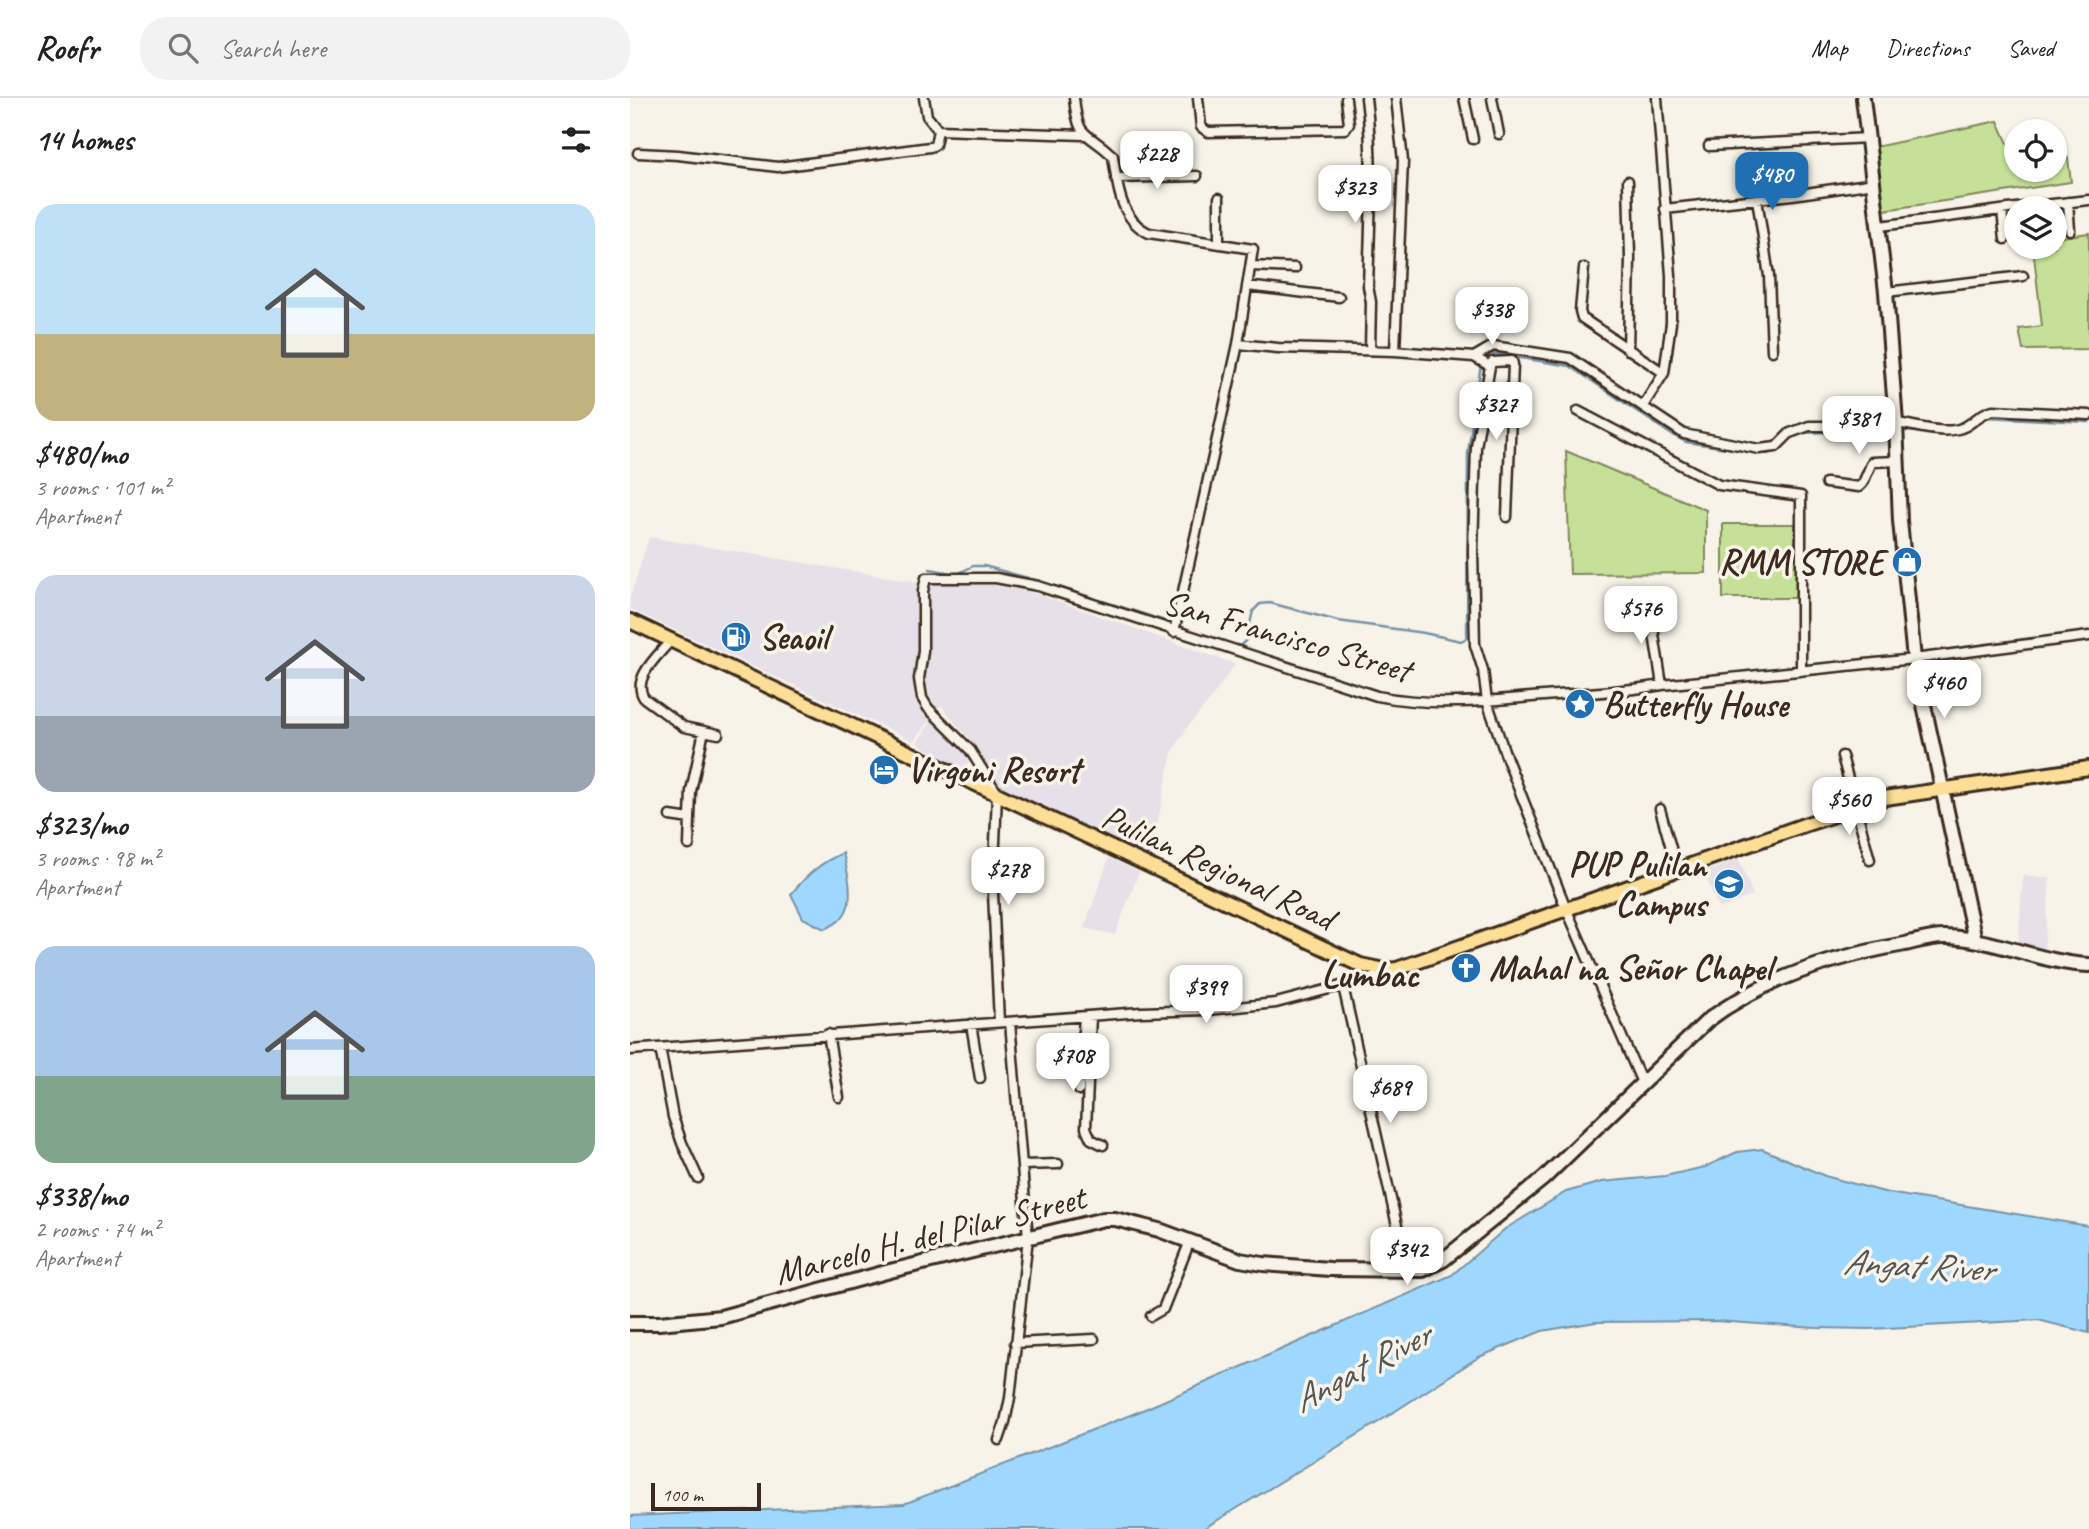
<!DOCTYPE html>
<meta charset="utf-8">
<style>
:root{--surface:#fff;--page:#f2f2f2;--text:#222;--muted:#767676;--line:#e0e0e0;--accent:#1f6fb2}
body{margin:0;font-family:Caveat,sans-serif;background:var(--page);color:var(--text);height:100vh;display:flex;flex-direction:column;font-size:26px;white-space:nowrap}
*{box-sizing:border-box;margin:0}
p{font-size:23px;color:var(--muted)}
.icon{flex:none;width:38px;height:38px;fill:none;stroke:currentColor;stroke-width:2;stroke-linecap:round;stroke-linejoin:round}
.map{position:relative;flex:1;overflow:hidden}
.details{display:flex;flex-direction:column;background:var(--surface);width:630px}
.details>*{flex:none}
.tools{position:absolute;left:1374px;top:21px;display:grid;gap:14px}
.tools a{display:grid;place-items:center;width:63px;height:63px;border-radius:50%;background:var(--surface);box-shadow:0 2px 5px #0004;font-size:35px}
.scale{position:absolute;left:21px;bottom:18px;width:110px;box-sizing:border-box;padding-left:7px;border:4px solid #3b2a1e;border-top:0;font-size:19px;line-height:24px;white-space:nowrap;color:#3b2a1e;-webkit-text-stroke:5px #f7f3e8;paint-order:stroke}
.price{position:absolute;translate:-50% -60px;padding:0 16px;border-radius:14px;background:#fff;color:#222;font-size:23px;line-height:46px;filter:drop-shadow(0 2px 4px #0008)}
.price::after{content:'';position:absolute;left:50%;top:42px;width:21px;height:16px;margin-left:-10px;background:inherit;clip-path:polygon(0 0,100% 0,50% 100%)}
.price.selected{background:var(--accent);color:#fff}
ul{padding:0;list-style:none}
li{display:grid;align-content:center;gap:14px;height:371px;padding:0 35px}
li span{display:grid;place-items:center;height:217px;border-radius:21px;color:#555}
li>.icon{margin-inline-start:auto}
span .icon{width:126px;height:126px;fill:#fffc;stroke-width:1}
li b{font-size:30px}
h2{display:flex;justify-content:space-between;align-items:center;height:84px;padding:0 35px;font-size:30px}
header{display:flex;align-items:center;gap:42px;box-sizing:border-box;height:98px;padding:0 35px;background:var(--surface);border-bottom:2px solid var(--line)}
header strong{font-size:33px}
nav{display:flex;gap:38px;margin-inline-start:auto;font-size:24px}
.search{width:490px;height:63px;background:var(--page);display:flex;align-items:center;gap:18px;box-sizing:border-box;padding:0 24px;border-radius:28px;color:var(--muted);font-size:26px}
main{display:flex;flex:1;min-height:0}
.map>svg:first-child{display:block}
</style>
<header>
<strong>Roofr</strong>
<div class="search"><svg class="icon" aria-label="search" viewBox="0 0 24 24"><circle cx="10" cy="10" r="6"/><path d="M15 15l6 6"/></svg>Search here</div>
<nav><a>Map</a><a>Directions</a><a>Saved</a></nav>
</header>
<main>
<section class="details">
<h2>14 homes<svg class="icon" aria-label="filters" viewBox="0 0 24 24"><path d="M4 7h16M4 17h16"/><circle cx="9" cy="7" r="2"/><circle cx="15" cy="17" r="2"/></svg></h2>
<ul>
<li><span style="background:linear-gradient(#bfe0f5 60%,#c2b280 0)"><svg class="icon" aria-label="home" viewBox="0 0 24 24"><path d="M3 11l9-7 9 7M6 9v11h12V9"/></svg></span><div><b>$480/mo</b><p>3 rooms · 101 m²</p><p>Apartment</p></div></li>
<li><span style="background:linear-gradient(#c9d6e8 65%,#9aa5b1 0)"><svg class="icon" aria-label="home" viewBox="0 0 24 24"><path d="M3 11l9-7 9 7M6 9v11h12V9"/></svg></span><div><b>$323/mo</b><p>3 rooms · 98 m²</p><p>Apartment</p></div></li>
<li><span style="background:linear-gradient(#a9c7e8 60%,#7fa58c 0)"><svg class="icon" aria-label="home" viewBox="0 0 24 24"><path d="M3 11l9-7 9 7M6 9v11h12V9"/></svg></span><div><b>$338/mo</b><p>2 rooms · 74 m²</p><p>Apartment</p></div></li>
</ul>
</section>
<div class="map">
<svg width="1459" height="1431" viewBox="0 0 1459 1431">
<rect width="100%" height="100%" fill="#f7f3e8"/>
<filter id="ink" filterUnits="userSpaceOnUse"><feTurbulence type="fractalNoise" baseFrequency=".0143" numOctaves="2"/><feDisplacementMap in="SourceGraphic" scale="14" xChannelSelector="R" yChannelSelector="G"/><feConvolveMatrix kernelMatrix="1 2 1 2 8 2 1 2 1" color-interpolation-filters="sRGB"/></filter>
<g filter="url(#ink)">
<path fill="#e6e0e8" d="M19 439 288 484H363L410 497 605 566 578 605 558 628 542 655 520 761 342 675 352 657 311 607 284 643 0 511V500Z
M302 622 342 658 334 673 287 645Z
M479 760 509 774 485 837 454 830Z
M1109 761 1123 797 1089 811 1074 774Z
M1393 777 1420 780 1414 853 1388 847Z"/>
<path fill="#c5e198" stroke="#80865b" stroke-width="2" d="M1368 23 1386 64V72H1424L1425 61 1438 60 1441 84 1254 112 1245 49Z
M1459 135V251L1393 252 1389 231 1412 228 1403 149H1424L1425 140Z
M936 353 1076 412V475L940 476Z
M1093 426H1165L1166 500H1093Z"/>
<path fill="#9fd8ff" stroke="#7792a5" stroke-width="2" d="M213 755C220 784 230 819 194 831L173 820 161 796C177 777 191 764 213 755Z
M1132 1051 1195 1078 1258 1095 1459 1128V1235L1408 1222 1239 1231 1186 1230 1086 1223 966 1224 912 1233 849 1259 747 1325 573 1431H0V1418L274 1406 508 1314 822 1177 875 1131 936 1094 972 1084 1035 1078 1075 1069 1107 1054Z"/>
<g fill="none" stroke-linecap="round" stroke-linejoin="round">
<path stroke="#7792a5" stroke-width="2.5" d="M852 260 859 255 940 268 1042 337 1056 344 1138 356
M1354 319 1459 324
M1271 332 1307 337 1334 335
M1171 335 1255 332
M300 471 327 476 343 468H354L398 480
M402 481 412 484
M415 485 425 488
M429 489 538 524
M552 529 581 540
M603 548H610L616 542 623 513 630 506 640 505 708 523 794 535 831 543 837 540 838 355 851 266"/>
<g stroke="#3b2a1e" stroke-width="13">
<path id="street" d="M294 0 297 18 308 32
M444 0C448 43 456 32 483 58 487 86 490 122 519 135L623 151 608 246 544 534
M568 0 571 29 578 34 715 31 719 26 716 1
M736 0C744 62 740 126 738 188L741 204 740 252
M834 0 843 41
M862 0 869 36
M1079 48 1239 40
M8 55 48 57 148 69 300 49 305 47 308 32 454 37
M486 80 567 78
M589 100V146
M1127 101 1139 178 1142 253
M1438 104 1440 132
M1386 110 1459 102
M1035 111 1162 97 1245 85
M1372 112 1375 141
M1250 128 1386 110
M621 168 665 170
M954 170 950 213 952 220 1034 275
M617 188 709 199
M1256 194 1393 178
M608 246 648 250 765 253 844 259 860 268
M998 252 1000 160 998 83
M765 253 773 63 766 0
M844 259 863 248 940 260 1054 336 1129 351 1146 349 1160 335 1179 328H1266
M1013 308 1034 275 1041 225V177L1027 0
M948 313 1089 387 1171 398V573
M1266 325C1285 327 1315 338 1334 329 1344 324 1350 315 1363 312L1459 317
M1196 385 1229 389 1233 385 1242 364 1268 363
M877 419 883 266 882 263 862 264 860 268 846 349 843 453 845 547 853 572 857 603 877 661 936 810 1012 985
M1019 504 1032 587
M41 542C29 557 1 580 14 600L54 629 88 636
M1212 658 1240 762
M1030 711 1047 771
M40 718 60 721
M59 747 61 693 74 633
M713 888 777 1172
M461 918 456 1030 461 1041 473 1047
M369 924 363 795 367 695 340 652 298 610 292 600 289 581 293 553V493L296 480H366L408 488 747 598C802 609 858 603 914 598 954 595 993 594 1032 587L1284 561 1459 538
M341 926 350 980
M198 936 209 999
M30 950 43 1019 52 1045 68 1080
M0 952 511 914 578 912 646 905 749 878 755 872
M449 992 454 919
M392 1067 428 1066
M521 1218 533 1211 560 1143
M385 1245 464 1241
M369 1342 375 1324 380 1300 398 1140 380 924"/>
</g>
<g stroke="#3b2a1e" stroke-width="18">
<path id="secondary" d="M1233 0 1256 194 1266 325 1270 423 1284 561 1345 842
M0 1225H29L91 1219 260 1173 474 1121H485L529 1132 610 1162 633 1166 700 1171 793 1172 813 1162 914 1080 1077 923C1132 881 1207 858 1275 846 1288 843 1304 838 1317 839 1366 841 1411 865 1459 867"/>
</g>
<g stroke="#3b2a1e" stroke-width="18">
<path id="primary" d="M0 523 730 867 755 872 767 871 1174 727 1255 700 1459 670"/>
</g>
<use href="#street" stroke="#f7f3e8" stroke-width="8"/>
<use href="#secondary" stroke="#f7f3e8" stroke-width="12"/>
<use href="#primary" stroke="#fdde96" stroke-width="12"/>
</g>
</g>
<defs>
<g id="shop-disc" transform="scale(1.575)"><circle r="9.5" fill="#1f6fb2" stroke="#f7f3e8"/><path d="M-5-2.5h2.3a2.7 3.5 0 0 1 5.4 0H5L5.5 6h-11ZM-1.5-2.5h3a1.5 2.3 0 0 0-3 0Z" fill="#fff"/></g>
<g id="fuel-disc" transform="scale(1.575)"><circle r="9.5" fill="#1f6fb2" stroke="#f7f3e8"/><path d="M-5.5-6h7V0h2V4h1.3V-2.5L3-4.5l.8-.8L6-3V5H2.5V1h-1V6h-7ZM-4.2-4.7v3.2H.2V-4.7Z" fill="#fff"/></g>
<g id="sight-disc" transform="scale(1.575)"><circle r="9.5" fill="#1f6fb2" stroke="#f7f3e8"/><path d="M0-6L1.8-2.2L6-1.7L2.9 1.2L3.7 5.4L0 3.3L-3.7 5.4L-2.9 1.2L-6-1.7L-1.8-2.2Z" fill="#fff"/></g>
<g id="hotel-disc" transform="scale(1.575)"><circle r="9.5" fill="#1f6fb2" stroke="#f7f3e8"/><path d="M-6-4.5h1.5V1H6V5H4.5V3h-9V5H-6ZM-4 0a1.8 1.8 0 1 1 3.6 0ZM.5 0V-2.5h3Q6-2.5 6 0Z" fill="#fff"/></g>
<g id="university-disc" transform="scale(1.575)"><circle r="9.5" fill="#1f6fb2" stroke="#f7f3e8"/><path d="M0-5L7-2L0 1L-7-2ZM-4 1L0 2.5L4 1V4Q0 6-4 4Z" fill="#fff"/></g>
<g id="church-disc" transform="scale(1.575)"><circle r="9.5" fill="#1f6fb2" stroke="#f7f3e8"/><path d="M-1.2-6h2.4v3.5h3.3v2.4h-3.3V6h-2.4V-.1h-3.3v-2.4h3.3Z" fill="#fff"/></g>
</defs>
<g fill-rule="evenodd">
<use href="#shop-disc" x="1277" y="464"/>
<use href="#fuel-disc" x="106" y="539"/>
<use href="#sight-disc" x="950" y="606"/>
<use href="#hotel-disc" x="254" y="672"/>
<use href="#university-disc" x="1099" y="786"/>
<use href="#church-disc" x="836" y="870"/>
</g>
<g text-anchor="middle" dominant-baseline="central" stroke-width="7" stroke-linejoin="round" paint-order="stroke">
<g font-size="35" font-weight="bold" fill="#3b2a1e" stroke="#f7f3e8" text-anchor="start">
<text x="1254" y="464" text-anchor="end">RMM STORE</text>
<text x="129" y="539">Seaoil</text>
<text x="973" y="606">Butterfly House</text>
<text x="277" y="672">Virgoni Resort</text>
<text x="1076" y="766" text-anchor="end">PUP Pulilan<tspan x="1076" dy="40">Campus</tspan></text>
<text x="859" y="870">Mahal na Señor Chapel</text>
</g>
<g font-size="35" fill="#3b2a1e" stroke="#f7f3e8">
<text transform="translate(657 538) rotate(16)">San Francisco Street</text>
<text transform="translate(588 769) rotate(25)">Pulilan Regional Road</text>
<text transform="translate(300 1137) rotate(-14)">Marcelo H. del Pilar Street</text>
</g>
<g font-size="37" font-style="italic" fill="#545656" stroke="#f7f3e8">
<text transform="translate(1288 1167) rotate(3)">Angat River</text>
<text transform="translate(731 1269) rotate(-28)">Angat River</text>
</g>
<g font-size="38" font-weight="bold" fill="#3b2a1e" stroke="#f7f3e8">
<text x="740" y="876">Lumbac</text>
</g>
</g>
</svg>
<div class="tools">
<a><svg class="icon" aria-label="locate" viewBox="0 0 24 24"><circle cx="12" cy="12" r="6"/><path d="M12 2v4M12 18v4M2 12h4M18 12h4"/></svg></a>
<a><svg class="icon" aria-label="layers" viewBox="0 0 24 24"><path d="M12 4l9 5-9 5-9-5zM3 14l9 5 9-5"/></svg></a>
</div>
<div class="scale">100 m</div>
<b class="price" style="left:527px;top:93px">$228</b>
<b class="price selected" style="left:1142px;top:114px">$480</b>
<b class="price" style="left:725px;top:127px">$323</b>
<b class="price" style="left:862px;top:249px">$338</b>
<b class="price" style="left:866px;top:344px">$327</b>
<b class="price" style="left:1229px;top:358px">$381</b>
<b class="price" style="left:1011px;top:548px">$576</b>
<b class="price" style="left:1314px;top:622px">$460</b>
<b class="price" style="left:1219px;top:739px">$560</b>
<b class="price" style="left:378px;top:809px">$278</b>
<b class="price" style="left:576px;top:927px">$399</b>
<b class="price" style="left:443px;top:995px">$708</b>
<b class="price" style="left:760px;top:1027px">$689</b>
<b class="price" style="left:777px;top:1189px">$342</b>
</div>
</main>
